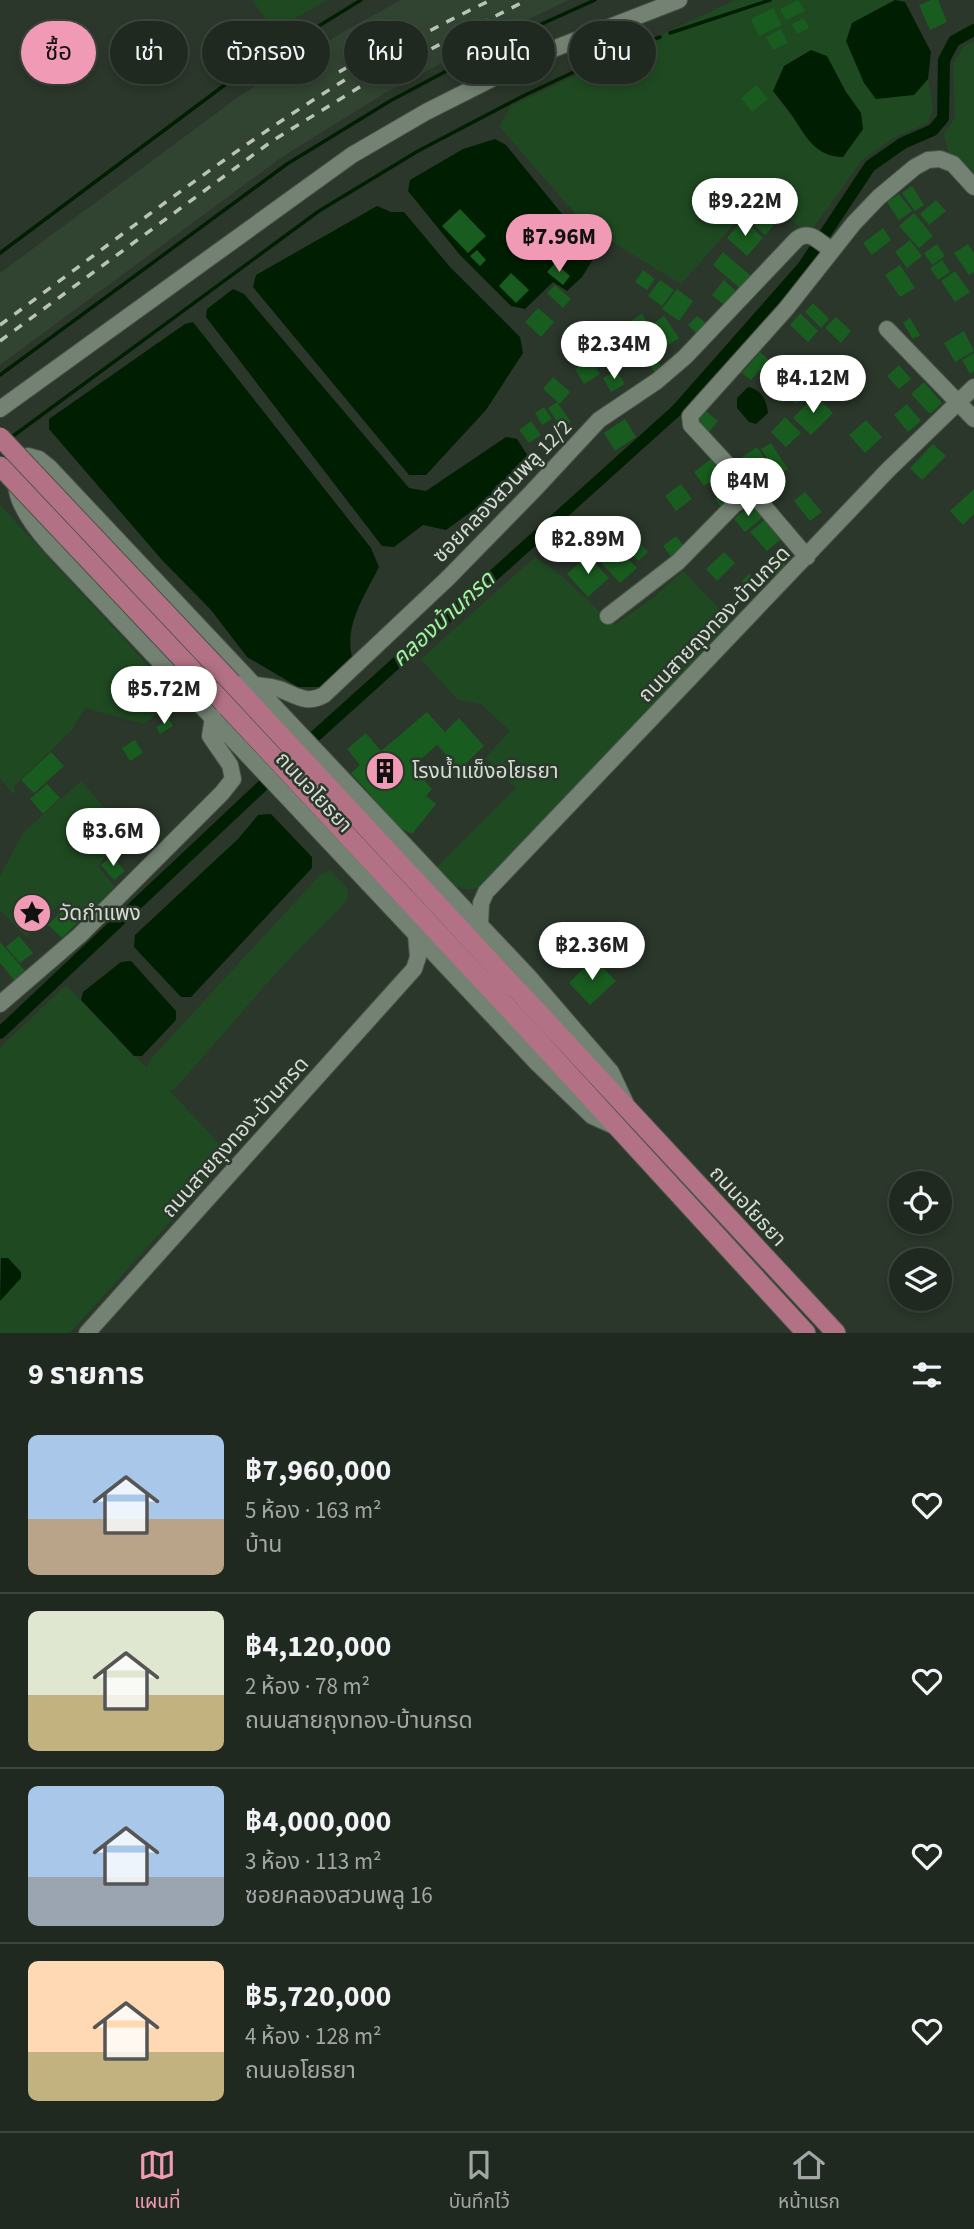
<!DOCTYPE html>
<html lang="th">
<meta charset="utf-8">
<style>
:root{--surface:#202920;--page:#2d352d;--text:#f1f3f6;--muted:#a2a6a5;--line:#3d453e;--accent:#f09ab5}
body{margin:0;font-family:"Source Sans 3","Noto Sans Thai",sans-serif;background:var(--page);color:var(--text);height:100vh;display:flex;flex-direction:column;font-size:26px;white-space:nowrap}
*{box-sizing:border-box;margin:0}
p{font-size:23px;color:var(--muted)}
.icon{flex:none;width:38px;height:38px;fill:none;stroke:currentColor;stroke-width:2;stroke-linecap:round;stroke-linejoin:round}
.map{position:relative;height:1333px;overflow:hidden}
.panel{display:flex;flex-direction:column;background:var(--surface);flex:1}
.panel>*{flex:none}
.guide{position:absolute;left:21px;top:21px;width:933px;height:63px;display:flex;gap:14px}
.fabs{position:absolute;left:889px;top:1171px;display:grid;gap:14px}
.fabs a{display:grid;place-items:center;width:63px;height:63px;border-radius:50%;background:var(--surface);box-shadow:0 4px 10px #0003,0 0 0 2px var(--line);font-size:35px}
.price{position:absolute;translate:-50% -60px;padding:0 16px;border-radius:24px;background:#fff;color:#222;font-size:23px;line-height:46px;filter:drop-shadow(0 2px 4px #0008)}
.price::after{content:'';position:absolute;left:50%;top:42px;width:21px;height:16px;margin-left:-10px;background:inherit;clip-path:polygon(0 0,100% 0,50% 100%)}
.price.selected{background:var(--accent);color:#111}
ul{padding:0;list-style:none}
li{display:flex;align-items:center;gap:21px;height:175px;padding:0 28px}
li+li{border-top:2px solid var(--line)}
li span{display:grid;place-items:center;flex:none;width:196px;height:140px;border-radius:10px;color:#555}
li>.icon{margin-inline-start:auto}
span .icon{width:84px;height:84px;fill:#fffc;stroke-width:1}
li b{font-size:30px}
h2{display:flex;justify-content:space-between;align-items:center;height:84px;padding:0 28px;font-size:30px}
.pill{padding:0 24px;border-radius:32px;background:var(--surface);box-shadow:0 4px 10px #0003,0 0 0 2px var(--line);font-size:24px;line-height:63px}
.pill.selected{background:var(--accent);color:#111}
.tabs{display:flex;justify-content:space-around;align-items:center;height:98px;border-top:2px solid var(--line);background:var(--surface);font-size:19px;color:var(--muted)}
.tabs a{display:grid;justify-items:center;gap:4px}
.tabs .selected{color:var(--accent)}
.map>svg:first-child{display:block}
</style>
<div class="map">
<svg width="974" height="1333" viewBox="0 0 974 1333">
<rect width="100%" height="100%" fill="#2b372b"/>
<path fill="#314331" d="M401 0H569L493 36 385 93 282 157 0 365V273L241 95 348 29Z"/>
<path fill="#1f4a21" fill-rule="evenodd" d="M252 0H327L274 30Z
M735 0H895L852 23 913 95 928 79 933 109 928 123 895 137 863 159 813 228H800L763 192 681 284 586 226 499 126 511 106ZM773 90 846 92 861 113 863 129 843 156 791 115Z
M974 41V173L949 154 944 134 955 118 953 64 964 46Z
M0 505 178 698 144 724 85 708 71 731 15 785 14 795 0 778Z
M535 557 563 577 614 625 653 598 683 571 736 626 483 886C460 895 450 884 436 868L516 788 485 758 510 731 481 704 458 700 421 659Z
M81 781 125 831 98 866 115 887 82 921 63 901 26 937 0 910V876L23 833Z
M330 870 348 889 347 901 276 973 174 1090H169L226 1151 225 1161 70 1333H0V1301L21 1278 1 1258 0 1260V1048L66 985 147 1068 149 1061 319 876Z"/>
<path fill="#001f02" d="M895 0 905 2 931 52 928 79 914 95 876 99 864 83 846 41 852 23Z
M811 50 827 56 846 92 861 113 863 129 843 157C816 157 806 137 793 117 787 108 779 99 773 91L784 66Z
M495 139 506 145 579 235 593 247 595 256 582 277 567 291 553 282 525 309 511 306 460 255 408 191 410 180 463 149Z
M377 206 391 212H404L450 267 520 337 523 353 486 410 426 475H409L253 287 256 275Z
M233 289 244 294 409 488 426 491 506 437 517 439 528 456 524 473 446 530 423 525 394 547 382 546 206 317 207 309Z
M193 322 371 548 379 567C365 595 344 625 352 657L322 687H298L247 657 211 610 162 560 49 429V419L185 324Z
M748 387C761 389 767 401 768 413L756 424 749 422 737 408V398Z
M271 814 312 857V868L191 997H181L134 947 135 935 238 839 258 815Z
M131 961 176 1011V1020L142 1056H134L81 1000 83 992 121 962Z
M1 1258H8L21 1272V1278L0 1301Z"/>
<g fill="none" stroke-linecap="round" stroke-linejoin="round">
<path stroke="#001f02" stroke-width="3.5" d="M670 33 770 0
M0 253 234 78 361 0
M0 375 287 164 390 101 497 44 595 0
M9 439 319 211 418 151 523 96 597 61 660 37"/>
<path stroke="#001f02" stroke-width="12" d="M302 748 677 410 803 267 870 166 903 143 933 130 943 118 944 60 954 41 974 30
M0 1033 276 773"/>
</g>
<path fill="#195c1f" d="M798 0 805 11 786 20 780 9Z
M931 0H938L947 22 930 30 919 5Z
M773 8 782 25 759 36 751 19Z
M804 18 809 28 797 34 792 24Z
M781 29 788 43 773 50 766 37Z
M756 85 768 99 752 112 741 98Z
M912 186 924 205 915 211 902 193Z
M899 194 912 211 899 220 887 202Z
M765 197 782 213 773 222 757 206Z
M936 200 946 211 929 225 920 214Z
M753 207 774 225 765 235 745 217Z
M460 209 486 236 468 253 442 226Z
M914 213 933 236 919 248 899 226Z
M743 219 763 238 747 256 727 238Z
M883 228 891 240 872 255 863 243Z
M910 240 922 256 907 268 895 252Z
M937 244 945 256 932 265 924 253Z
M968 244 974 253V272L969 275 954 253Z
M477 250 486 260 480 266 470 256Z
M723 252 752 277 741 289 713 265Z
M942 260 950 272 938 280 930 268Z
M555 263 570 276 563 285 547 272Z
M900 265 915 288 900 297 885 275Z
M643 270 655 279 647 290 635 282Z
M955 271 970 292 955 302 941 281Z
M511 273 529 290 516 303 499 286Z
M660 280 674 290 662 306 648 296Z
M724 280 737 292 725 306 712 295Z
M555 285 571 299 563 308 547 293Z
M677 289 693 301 679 321 662 309Z
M813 303 829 319 821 328 805 312Z
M538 308 554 322 541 337 525 322Z
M800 313 818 331 808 342 790 325Z
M642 314 652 331 637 341 626 324Z
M664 316 679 338 665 347 651 325Z
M697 316 707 324 697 334 688 325Z
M836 317 851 331 841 343 825 328Z
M910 318 920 335 913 339 903 323Z
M964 331 974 351 955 362 944 343Z
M654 333 664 348 654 355 644 339Z
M584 336 594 352 581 361 570 345Z
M643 340 662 368 655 373 636 345Z
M760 352 769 360 751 380 742 373Z
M974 353V371L970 374 962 360Z
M591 359 600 374 584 384 575 369Z
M899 365 911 379 899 389 887 376Z
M616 370 625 384 611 392 603 378Z
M801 370 815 383 796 404 781 391Z
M553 377 570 392 560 404 543 389Z
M924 382 942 403 930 414 911 394Z
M816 395 833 413 811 435 793 418Z
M557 402 571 422 562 429 548 408Z
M907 404 921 421 908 432 894 415Z
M544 407 552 419 542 425 535 413Z
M706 411 718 421 709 432 697 422Z
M785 417 801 433 786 447 771 432Z
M625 419 636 437 615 451 604 433Z
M866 420 882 437 865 453 849 435Z
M531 421 541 435 529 443 519 430Z
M771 443 788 469 778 475 761 449Z
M933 444 946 456 922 480 910 468Z
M757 447 767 462 752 472 742 457Z
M711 459 722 474 704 486 694 472Z
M775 473 784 486 773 493 764 480Z
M681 484 692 499 676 511 665 496Z
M974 489V514L963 525 950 511Z
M727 490 734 500 722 509 715 499Z
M805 492 822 512 810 521 794 501Z
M752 504 763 517 745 532 734 519Z
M625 520 634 530 620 542 611 532Z
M764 520 781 539 767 551 750 532Z
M632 534 648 552 638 561 621 543Z
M676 536 684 546 671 556 663 546Z
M608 538 637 568 620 583 592 553Z
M724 552 735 563 717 581 706 569Z
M587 555 609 578 588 597 567 574Z
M779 557 788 569 778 578 768 567Z
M749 574 761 586 754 593 742 581Z
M427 712 445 732 459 718 484 746 460 769 437 745 412 767 432 789 426 796 436 804 412 834 400 828 351 773 360 765 347 749 366 733 381 751Z
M169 719 173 726 160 734 156 727Z
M135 740 143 753 130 761 122 748Z
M51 752 64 766 34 793 21 780Z
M47 784 60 798 43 814 30 799Z
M112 856 125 871 114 880 101 865Z
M65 908 79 921 62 938 48 925Z
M19 936 33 953 20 963 6 947Z
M0 942 26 972 15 981 0 963Z
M594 958 616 981 590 1005 569 983Z"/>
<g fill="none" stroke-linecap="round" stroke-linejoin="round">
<g stroke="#495449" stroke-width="18">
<path id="minor" d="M887 329 974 419
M0 409 352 155 426 112 543 53 679 0
M750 493 740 478 691 425 690 416 786 309 854 223 879 197 915 167 928 160 940 159 953 164 974 187
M608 616 678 562 734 505 750 493 756 497 807 557
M255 685C263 686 271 686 279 689 296 695 306 705 324 695L448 578 533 491 599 420 657 381 685 357 797 239C811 229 819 243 831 249
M480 924 481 903 486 892 888 470 974 387
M0 1004 80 935 222 793 233 779 230 765 210 736 213 717
M614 1126 592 1116 537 1063 50 545C27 519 0 482 28 456L39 459 49 467 529 977 611 1072 626 1104
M87 1333 414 969 418 957 416 934"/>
</g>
<g stroke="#495449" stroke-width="21">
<path id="major" d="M232 683 836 1333
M218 697 534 1036 806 1333"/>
</g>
<use href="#minor" stroke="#748273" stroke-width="16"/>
<use href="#major" stroke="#b27184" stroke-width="19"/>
<path stroke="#bac3ba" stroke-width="3.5" stroke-dasharray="9 9" stroke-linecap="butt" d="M339 72 393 41
M0 325C158 209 313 84 491 0
M0 341 272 141 376 77 527 0"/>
<g stroke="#495449" stroke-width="21" stroke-linecap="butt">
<path id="major-bridge" d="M0 437 232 683
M0 466 218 697"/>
</g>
<use href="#major-bridge" stroke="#b27184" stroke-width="19"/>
</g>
<defs>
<g id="building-disc" transform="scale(2.0125)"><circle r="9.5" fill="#f09ab5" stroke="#2b372b"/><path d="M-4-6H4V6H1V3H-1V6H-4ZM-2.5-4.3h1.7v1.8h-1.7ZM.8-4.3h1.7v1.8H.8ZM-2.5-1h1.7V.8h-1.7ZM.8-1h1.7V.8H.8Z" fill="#111"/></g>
<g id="sight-disc" transform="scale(2.0125)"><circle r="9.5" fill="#f09ab5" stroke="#2b372b"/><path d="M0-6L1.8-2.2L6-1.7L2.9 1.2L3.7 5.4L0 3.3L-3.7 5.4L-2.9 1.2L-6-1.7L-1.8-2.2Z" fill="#111"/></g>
</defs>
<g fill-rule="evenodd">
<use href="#building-disc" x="385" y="771"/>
<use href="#sight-disc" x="32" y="913"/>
</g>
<g text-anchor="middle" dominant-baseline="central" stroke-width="5" stroke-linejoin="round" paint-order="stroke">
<g font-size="21" fill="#d4dcd4" stroke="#2b372b">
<text transform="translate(502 491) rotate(-46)">ซอยคลองสวนพลู 12/2</text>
<text transform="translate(714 624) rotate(-46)">ถนนสายถุงทอง-บ้านกรด</text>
<text transform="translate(314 792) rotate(47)">ถนนอโยธยา</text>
<text transform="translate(235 1137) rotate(-48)">ถนนสายถุงทอง-บ้านกรด</text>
<text transform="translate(748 1206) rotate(47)">ถนนอโยธยา</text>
</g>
<g font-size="21" fill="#d4dcd4" stroke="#2b372b" text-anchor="start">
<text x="412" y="771">โรงน้ำแข็งอโยธยา</text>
<text x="59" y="913">วัดกำแพง</text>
</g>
<g font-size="23" font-style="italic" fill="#9df59e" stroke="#2b372b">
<text transform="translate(443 619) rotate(-42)">คลองบ้านกรด</text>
</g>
</g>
</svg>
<div class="fabs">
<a><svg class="icon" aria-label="locate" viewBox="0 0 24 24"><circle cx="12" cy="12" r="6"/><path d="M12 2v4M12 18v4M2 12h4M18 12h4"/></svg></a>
<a><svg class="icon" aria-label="layers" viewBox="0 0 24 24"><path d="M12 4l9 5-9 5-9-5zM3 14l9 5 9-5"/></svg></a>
</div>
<b class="price" style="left:745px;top:238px">฿9.22M</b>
<b class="price selected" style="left:559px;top:274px">฿7.96M</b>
<b class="price" style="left:614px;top:381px">฿2.34M</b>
<b class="price" style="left:813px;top:415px">฿4.12M</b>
<b class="price" style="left:748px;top:518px">฿4M</b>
<b class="price" style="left:588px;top:576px">฿2.89M</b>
<b class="price" style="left:164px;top:726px">฿5.72M</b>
<b class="price" style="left:113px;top:868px">฿3.6M</b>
<b class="price" style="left:592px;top:982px">฿2.36M</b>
<div class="guide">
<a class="pill selected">ซื้อ</a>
<a class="pill">เช่า</a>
<a class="pill">ตัวกรอง</a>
<a class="pill">ใหม่</a>
<a class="pill">คอนโด</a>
<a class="pill">บ้าน</a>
</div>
</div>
<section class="panel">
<h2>9 รายการ<svg class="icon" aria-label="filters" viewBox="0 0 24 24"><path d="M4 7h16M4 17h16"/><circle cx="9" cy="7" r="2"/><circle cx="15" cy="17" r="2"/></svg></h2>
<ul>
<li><span style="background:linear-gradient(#a9c7e8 60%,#b9a48a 0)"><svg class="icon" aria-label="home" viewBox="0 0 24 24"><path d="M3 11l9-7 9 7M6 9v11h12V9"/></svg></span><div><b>฿7,960,000</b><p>5 ห้อง · 163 m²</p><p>บ้าน</p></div><svg class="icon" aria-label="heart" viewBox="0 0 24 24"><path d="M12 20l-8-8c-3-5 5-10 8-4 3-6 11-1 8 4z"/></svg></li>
<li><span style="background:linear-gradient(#dfe7d0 60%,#c2b280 0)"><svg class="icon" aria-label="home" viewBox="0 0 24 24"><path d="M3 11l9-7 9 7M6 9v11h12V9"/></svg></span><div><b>฿4,120,000</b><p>2 ห้อง · 78 m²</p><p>ถนนสายถุงทอง-บ้านกรด</p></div><svg class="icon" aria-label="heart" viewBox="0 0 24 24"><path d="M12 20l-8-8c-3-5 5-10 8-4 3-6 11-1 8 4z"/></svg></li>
<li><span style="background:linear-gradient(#a9c7e8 65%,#9aa5b1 0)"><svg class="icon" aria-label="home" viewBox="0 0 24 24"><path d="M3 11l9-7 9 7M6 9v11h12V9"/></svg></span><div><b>฿4,000,000</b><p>3 ห้อง · 113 m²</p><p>ซอยคลองสวนพลู 16</p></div><svg class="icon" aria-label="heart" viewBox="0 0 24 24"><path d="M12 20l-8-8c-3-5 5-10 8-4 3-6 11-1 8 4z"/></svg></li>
<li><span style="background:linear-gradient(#ffd9b3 65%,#c2b280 0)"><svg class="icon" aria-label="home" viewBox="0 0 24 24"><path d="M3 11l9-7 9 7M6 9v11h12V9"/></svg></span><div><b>฿5,720,000</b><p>4 ห้อง · 128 m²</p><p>ถนนอโยธยา</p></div><svg class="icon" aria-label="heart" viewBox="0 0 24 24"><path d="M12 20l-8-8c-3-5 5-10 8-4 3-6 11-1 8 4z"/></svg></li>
</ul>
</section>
<nav class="tabs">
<a class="selected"><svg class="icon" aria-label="map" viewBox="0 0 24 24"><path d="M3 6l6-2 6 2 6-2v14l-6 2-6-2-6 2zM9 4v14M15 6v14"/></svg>แผนที่</a>
<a><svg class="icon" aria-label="saved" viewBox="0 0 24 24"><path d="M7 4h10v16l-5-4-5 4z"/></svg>บันทึกไว้</a>
<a><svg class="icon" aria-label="home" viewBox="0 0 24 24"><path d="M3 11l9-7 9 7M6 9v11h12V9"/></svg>หน้าแรก</a>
</nav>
